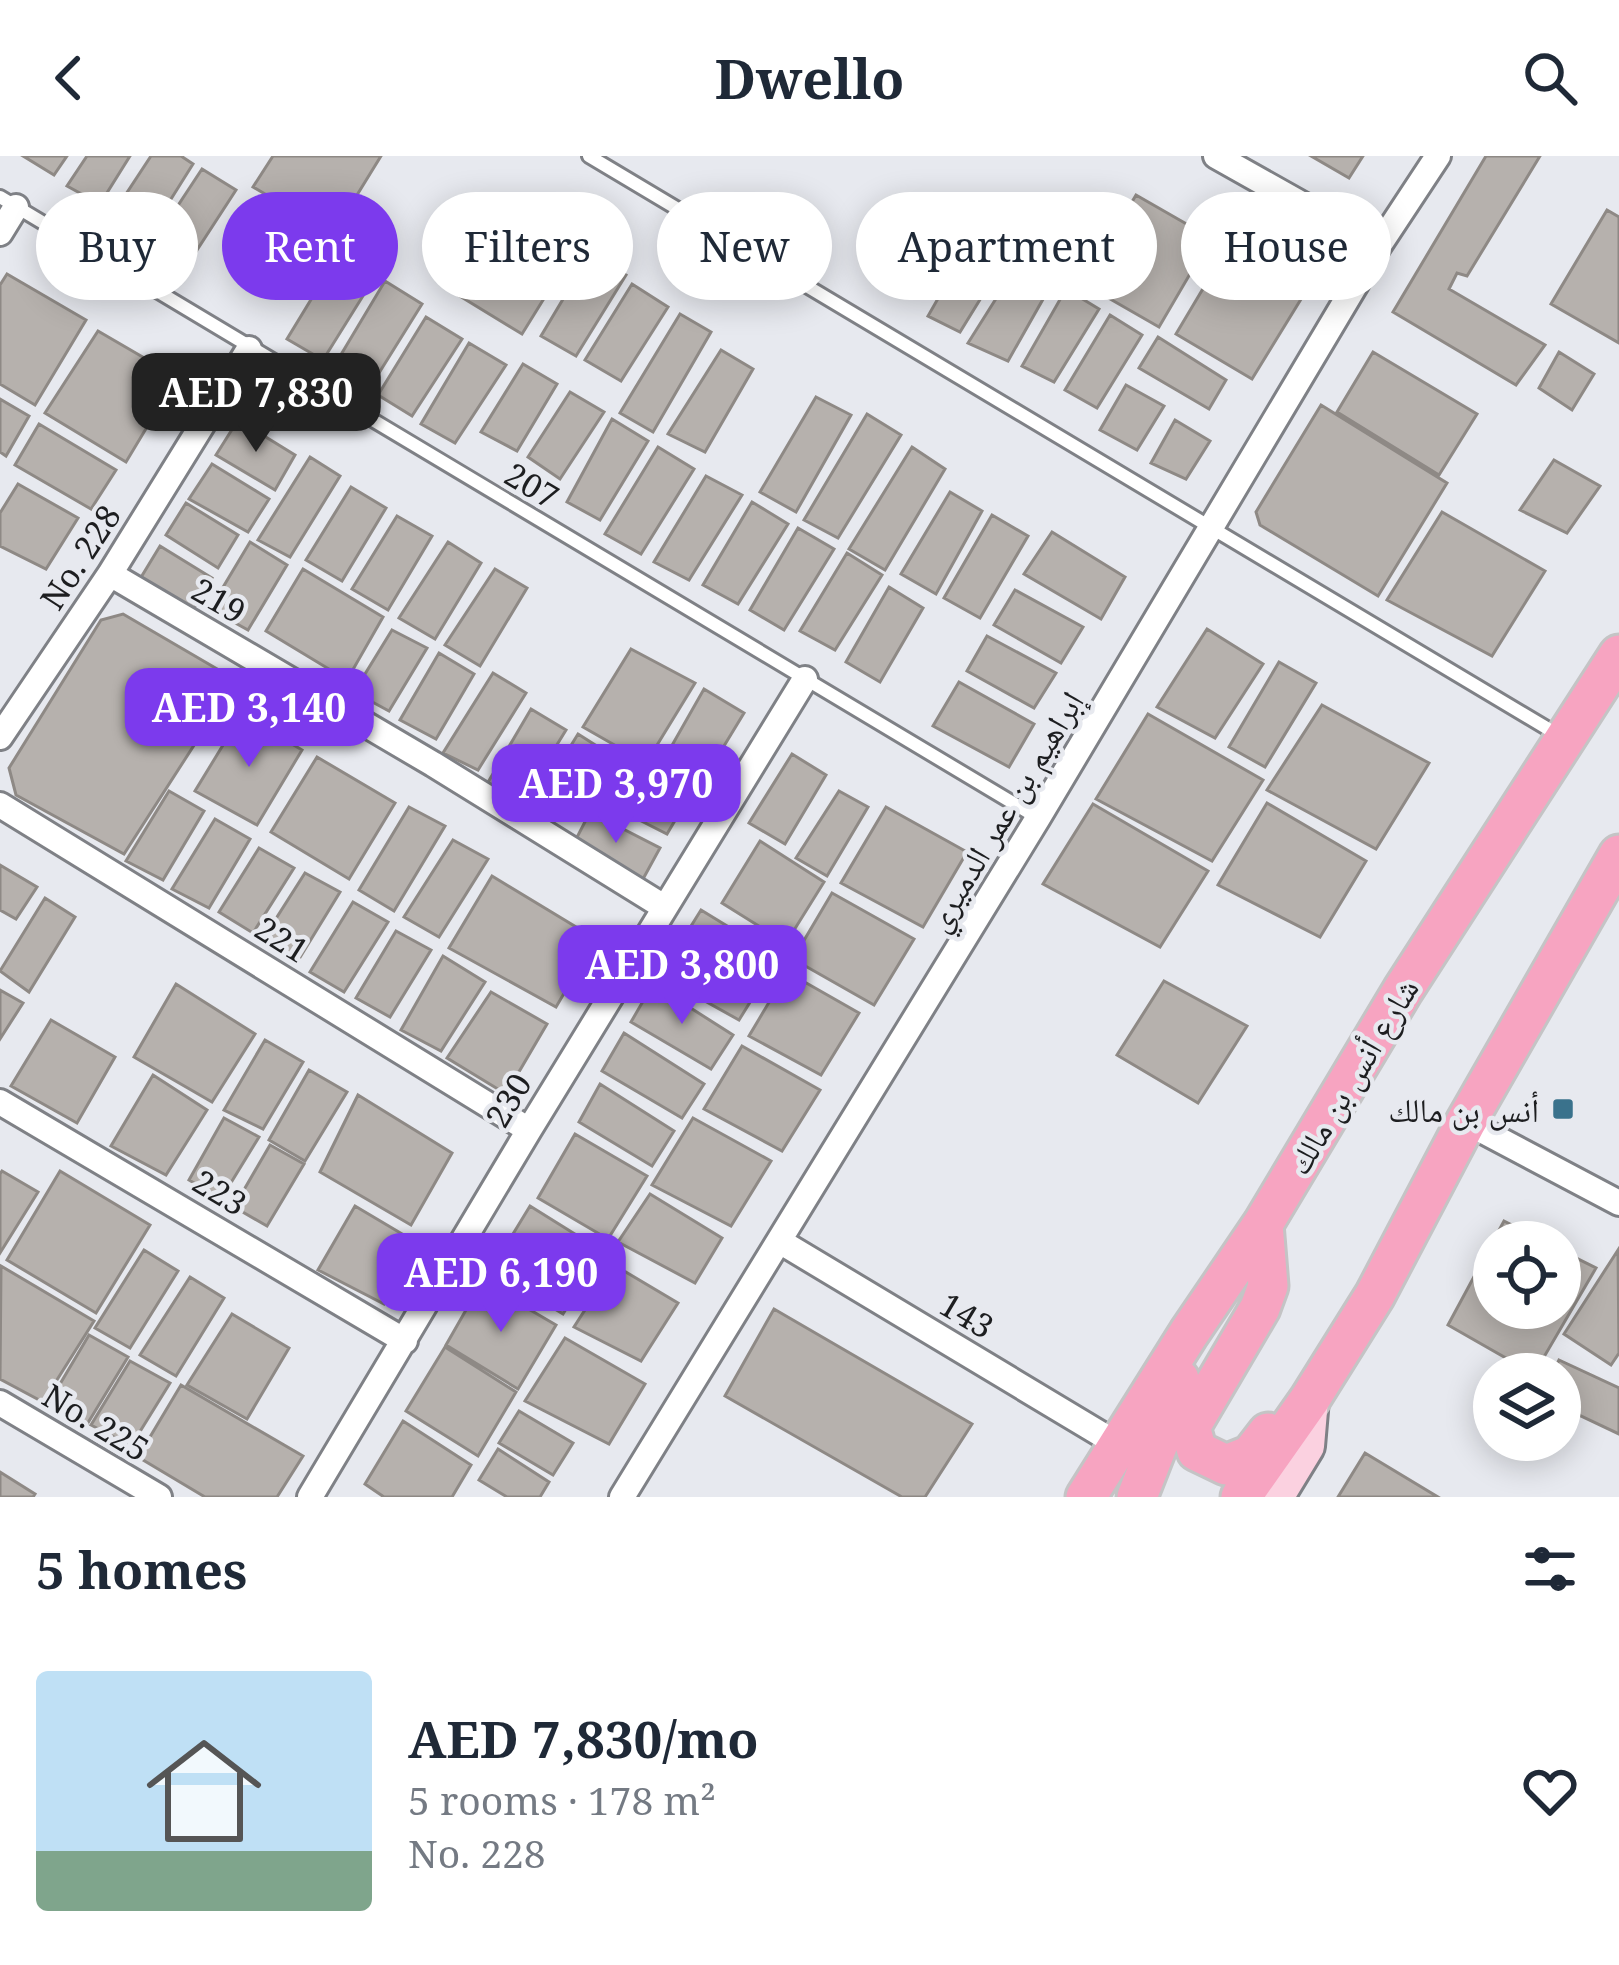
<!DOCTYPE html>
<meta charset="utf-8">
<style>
:root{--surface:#fff;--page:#f6f6f7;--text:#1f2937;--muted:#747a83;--accent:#7c3aed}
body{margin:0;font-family:"Noto Serif","Noto Naskh Arabic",serif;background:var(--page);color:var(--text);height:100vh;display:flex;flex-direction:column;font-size:45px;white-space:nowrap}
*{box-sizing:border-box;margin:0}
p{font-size:39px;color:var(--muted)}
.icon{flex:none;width:66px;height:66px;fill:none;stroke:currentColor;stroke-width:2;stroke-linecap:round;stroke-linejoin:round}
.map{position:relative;height:1341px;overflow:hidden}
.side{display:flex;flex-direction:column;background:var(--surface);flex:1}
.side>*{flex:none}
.banner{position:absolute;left:36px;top:36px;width:1548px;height:108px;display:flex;gap:24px}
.buttons{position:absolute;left:1473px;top:1065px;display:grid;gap:24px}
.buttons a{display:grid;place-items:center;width:108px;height:108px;border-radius:50%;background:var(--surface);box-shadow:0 6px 30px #0003;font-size:60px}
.price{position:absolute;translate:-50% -102px;padding:0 27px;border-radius:24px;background:var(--accent);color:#fff;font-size:39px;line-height:78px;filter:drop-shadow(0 3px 6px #0008)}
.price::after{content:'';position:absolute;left:50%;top:72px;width:36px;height:27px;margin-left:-18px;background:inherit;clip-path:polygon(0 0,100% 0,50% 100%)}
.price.selected{background:#222;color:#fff}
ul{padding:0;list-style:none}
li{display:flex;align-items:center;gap:36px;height:300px;padding:0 36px}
li span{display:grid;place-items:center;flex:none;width:336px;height:240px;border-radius:12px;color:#555}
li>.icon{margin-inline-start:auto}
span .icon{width:144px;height:144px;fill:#fffc;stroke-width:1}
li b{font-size:51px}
h2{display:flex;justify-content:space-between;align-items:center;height:144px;padding:0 36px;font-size:51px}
.tag{padding:0 42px;border-radius:54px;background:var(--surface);box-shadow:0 6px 30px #0003;font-size:42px;line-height:108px}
.tag.selected{background:var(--accent);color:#fff}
header{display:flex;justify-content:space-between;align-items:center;height:156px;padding:0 36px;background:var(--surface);font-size:54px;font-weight:700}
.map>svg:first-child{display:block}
</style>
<header><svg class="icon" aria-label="back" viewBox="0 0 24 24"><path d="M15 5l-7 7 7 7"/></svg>Dwello<svg class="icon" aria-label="search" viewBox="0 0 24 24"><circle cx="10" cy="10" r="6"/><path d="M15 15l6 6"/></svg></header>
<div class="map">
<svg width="1619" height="1341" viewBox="0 0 1619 1341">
<rect width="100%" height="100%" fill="#e7e9ef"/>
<path fill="#b6b1ad" stroke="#8e8985" stroke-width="3" d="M23 0H67L54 19Z
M87 0H130L100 48 67 30Z
M151 0H181L193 8 144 86 107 67Z
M273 0H381L333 78 253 31Z
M1311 0H1363L1349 22Z
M1486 0H1540L1467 120 1457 117 1449 133 1545 189 1516 229 1393 156Z
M202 13 236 34 186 111 150 92Z
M1136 39 1211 82 1159 171 1084 128Z
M495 46 574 94 522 178 445 131Z
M1607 54 1619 61V187L1551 148Z
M972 83 1005 103 960 176 928 160Z
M1229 89 1306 135 1252 223 1176 178Z
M340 96 376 119 323 204 287 183Z
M590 98 626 119 576 200 541 180Z
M1016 111 1051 129 1008 205 968 187Z
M7 118 86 164 35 249 0 228V129Z
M385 125 422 148 369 233 333 212Z
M632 128 668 151 621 225 585 204Z
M1066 133 1099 153 1054 226 1022 210Z
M680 158 711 176 653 276 620 257Z
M1110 159 1142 179 1097 252 1065 234Z
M426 161 462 183 412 260 378 239Z
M98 175 177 221 126 306 45 257Z
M1158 181 1226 224 1209 253 1139 212Z
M469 187 506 209 455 287 421 268Z
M721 194 753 213 705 296 668 278Z
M1373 196 1477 258 1439 319 1337 256Z
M1559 196 1594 218 1572 254 1539 232Z
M523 208 557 228 517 295 481 276Z
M1126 229 1164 250 1137 294 1100 274Z
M570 236 604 256 560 323 528 301Z
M816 241 851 259 796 356 760 336Z
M0 243 29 260 6 300 0 296Z
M1321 249 1447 327 1378 440 1260 369 1256 356Z
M867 258 901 279 838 382 804 364Z
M612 263 648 285 600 364 567 346Z
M238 264 295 299 275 334 216 299Z
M1175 264 1210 285 1186 323 1151 307Z
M39 268 116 314 91 353 15 309Z
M658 291 694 313 641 398 605 378Z
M912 291 945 313 885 414 849 393Z
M310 301 340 320 290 401 258 384Z
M1554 304 1600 330 1567 377 1520 354Z
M212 308 269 343 248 376 189 343Z
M706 320 742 339 689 424 654 406Z
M18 328 78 362 46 413 0 390V357Z
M351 331 386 352 342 425 306 404Z
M950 336 982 355 936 438 901 418Z
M752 346 788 368 738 448 703 429Z
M186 347 238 379 218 412 166 379Z
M1442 356 1545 415 1492 500 1387 444Z
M992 359 1028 380 980 462 944 442Z
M397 360 432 380 388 454 352 433Z
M798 372 834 393 784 474 750 454Z
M1052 376 1125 421 1101 463 1024 418Z
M250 386 287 409 248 474 210 453Z
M448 386 481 407 435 483 399 462Z
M160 390 212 422 193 454 140 423Z
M847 397 882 419 835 494 800 475Z
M303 413 383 461 347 524 266 475Z
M495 413 527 432 480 510 445 489Z
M889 431 923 452 880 526 846 506Z
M1015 434 1083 471 1061 507 994 469Z
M123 458 236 524 124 698 16 639 9 612 101 464Z
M1207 473 1263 508 1215 582 1157 551Z
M392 474 427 492 389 555 354 536Z
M987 480 1056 517 1034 552 967 515Z
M631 493 695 527 646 607 583 571Z
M439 497 474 518 436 583 400 564Z
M1279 506 1316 527 1265 611 1229 591Z
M493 517 526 537 478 614 443 597Z
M959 526 1034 568 1009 611 933 570Z
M704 533 744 557 696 636 658 614Z
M1322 549 1429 607 1376 693 1267 634Z
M531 553 566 574 521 647 487 628Z
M242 558 302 594 257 669 195 635Z
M1148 558 1263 624 1212 705 1096 643Z
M578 578 611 599 573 659 540 640Z
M792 598 826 619 785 688 749 667Z
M317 601 395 647 349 723 271 676Z
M618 609 687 644 667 678 598 643Z
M169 635 204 655 163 724 126 705Z
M839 635 868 651 827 720 796 702Z
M1267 647 1366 705 1320 781 1218 729Z
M1093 648 1208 715 1160 791 1043 728Z
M409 651 445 670 394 755 359 734Z
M886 651 967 696 923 771 841 727Z
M590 656 660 692 643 723 573 689Z
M215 663 250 683 209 752 172 733Z
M453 684 488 703 439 781 404 761Z
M760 685 824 726 786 787 722 747Z
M259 692 294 712 253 777 219 756Z
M0 709 37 731 16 763 0 754Z
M305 717 340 736 299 803 263 783Z
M492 720 596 783 556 851 449 792Z
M832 737 914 783 874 849 793 803Z
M45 742 75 761 29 836 0 815Z
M353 746 388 766 344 836 310 816Z
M701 754 778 801 739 864 660 820Z
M396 775 431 794 390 861 356 842Z
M443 800 485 826 441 895 401 874Z
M787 816 859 857 821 919 749 880Z
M1164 825 1247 870 1198 947 1117 899Z
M176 828 255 878 212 946 134 901Z
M653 828 733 879 711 913 631 866Z
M0 834 23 847 0 883Z
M491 836 547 868 506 938 447 902Z
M51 864 115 901 77 967 11 930Z
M624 877 704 928 682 962 602 915Z
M265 884 303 906 263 973 224 954Z
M742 890 820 934 782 995 704 953Z
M309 914 347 936 305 1005 269 984Z
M153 919 207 954 166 1019 111 990Z
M600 928 674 975 652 1010 579 966Z
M358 939 452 997 411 1069 320 1016Z
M224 962 259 981 221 1043 189 1024Z
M693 962 771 1005 731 1070 652 1029Z
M575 978 647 1020 608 1083 538 1042Z
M270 989 304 1008 267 1070 234 1051Z
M2 1015 38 1036 0 1097V1018Z
M60 1015 150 1069 96 1157 7 1104Z
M650 1038 722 1082 695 1127 618 1086Z
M355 1050 419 1088 384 1148 318 1114Z
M530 1050 602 1095 563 1158 491 1114Z
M1504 1065 1545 1086H1494V1152H1560V1094L1596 1112 1534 1218 1448 1169Z
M144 1094 178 1115 130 1192 95 1172Z
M1618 1094 1619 1197 1611 1209 1564 1178Z
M614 1109 678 1147 641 1205 574 1171Z
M1 1110 94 1165 43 1246 0 1223Z
M190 1121 224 1142 176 1220 140 1199Z
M482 1126 556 1169 518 1233 446 1189Z
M774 1153 972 1268 925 1341H902L725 1240Z
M232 1158 289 1192 247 1263 187 1229Z
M89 1179 128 1201 86 1270 47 1250Z
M565 1182 645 1228 609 1288 525 1245Z
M445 1191 516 1236 478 1300 406 1255Z
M1559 1204 1619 1232V1278L1560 1250V1218H1552Z
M130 1205 170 1227 131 1290 91 1269Z
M181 1229 303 1300 277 1341H205L138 1301Z
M519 1255 573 1287 553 1319 499 1287Z
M403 1265 471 1309 452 1341H384L365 1328Z
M498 1293 549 1326 540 1341H507L479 1324Z
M1365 1297 1438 1341H1338Z
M0 1316 35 1338 33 1341H0Z"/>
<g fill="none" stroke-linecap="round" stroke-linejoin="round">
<g stroke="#7f8186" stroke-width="18">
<path id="lane" d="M589 0 1560 580
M0 41 1038 662"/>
</g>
<g stroke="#7f8186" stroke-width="30">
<path id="street" d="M1216 0 1378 91
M0 77 16 51
M110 418 433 608 664 751
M0 581 110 418 249 193
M0 649 529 974
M0 946 405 1185
M1466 966 1619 1047
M781 1086 1119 1289
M0 1247 159 1341
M310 1341 529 974 805 523
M622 1341 1038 662 1378 91 1438 0"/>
</g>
<g stroke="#7f8186" stroke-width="42">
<path id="secondary" d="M1275 1341 1306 1290 1310 1243"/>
</g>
<g stroke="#c4c4c5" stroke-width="45">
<path id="primary" d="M1263 1068 1268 1130 1260 1152 1190 1271 1197 1295 1226 1309 1251 1299 1268 1277
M1086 1341 1189 1177 1263 1068 1403 834 1619 499
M1137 1341 1172 1252 1179 1223
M1241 1341 1310 1243 1375 1139 1466 966 1619 699"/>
</g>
<use href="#lane" stroke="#fff" stroke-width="12"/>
<use href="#street" stroke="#fff" stroke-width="24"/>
<use href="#secondary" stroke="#fbd1e0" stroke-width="36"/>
<use href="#primary" stroke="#f7a4c1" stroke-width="39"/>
</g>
<rect fill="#3a728c" stroke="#e7e9ef" stroke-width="4.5" x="1551" y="941" width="24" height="24" rx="6"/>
<g text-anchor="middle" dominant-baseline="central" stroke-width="9" stroke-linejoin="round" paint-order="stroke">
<g font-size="33" fill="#1d1e20" stroke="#e7e9ef">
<text transform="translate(532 329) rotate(31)">207</text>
<text transform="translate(80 401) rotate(-57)">No. 228</text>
<text transform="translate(219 444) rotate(30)">219</text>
<text transform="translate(1004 655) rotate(-59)">إبراهيم بن عمر الدميري</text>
<text transform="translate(282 783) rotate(32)">221</text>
<text transform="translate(1352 920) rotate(-59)">شارع أنس بن مالك</text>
<text transform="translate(508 944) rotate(-59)">230</text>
<text transform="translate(220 1036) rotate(31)">223</text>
<text transform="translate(967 1159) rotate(31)">143</text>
<text transform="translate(96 1266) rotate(31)">No. 225</text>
</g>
<g font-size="33" fill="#1d1e20" stroke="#e7e9ef" text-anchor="end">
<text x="1539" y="953">أنس بن مالك</text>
</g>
</g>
</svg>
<div class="buttons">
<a><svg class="icon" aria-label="locate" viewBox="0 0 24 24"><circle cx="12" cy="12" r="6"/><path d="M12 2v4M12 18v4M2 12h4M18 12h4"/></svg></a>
<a><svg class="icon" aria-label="layers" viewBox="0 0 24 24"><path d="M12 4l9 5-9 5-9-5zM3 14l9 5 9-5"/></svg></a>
</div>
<b class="price selected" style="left:256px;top:299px">AED 7,830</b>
<b class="price" style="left:249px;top:614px">AED 3,140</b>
<b class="price" style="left:616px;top:690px">AED 3,970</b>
<b class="price" style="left:682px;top:871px">AED 3,800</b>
<b class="price" style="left:501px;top:1179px">AED 6,190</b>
<div class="banner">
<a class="tag">Buy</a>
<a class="tag selected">Rent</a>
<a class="tag">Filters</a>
<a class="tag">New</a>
<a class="tag">Apartment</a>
<a class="tag">House</a>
</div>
</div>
<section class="side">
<h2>5 homes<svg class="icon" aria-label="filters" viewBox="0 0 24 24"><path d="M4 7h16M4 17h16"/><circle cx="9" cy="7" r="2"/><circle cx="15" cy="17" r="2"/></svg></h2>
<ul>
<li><span style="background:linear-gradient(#bfe0f5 75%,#7fa58c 0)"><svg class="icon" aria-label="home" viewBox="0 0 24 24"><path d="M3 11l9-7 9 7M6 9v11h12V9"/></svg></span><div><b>AED 7,830/mo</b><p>5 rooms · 178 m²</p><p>No. 228</p></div><svg class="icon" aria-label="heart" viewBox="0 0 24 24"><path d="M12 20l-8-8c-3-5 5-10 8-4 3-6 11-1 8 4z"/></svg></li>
</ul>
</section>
